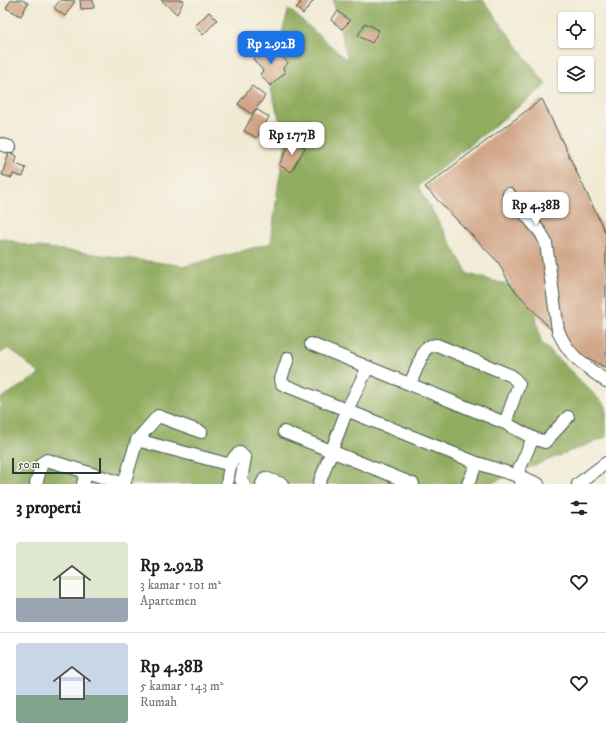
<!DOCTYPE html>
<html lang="id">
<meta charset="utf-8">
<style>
:root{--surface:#fff;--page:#f6f6f6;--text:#202124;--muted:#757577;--line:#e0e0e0;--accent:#1a73e8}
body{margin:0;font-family:"IM FELL DW Pica",serif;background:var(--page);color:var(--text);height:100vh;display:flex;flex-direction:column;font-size:15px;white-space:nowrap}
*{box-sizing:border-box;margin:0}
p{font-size:13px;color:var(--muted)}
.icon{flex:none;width:22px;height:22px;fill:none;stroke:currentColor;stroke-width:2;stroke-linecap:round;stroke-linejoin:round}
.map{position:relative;height:484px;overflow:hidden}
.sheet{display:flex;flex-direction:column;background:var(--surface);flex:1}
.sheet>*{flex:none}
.tools{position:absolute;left:558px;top:12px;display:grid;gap:8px}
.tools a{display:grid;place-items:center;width:36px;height:36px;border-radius:4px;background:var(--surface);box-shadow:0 1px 3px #0004;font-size:20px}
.scale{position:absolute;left:12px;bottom:10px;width:89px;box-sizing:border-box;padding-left:4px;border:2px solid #1f3d34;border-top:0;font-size:11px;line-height:14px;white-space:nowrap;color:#1f3d34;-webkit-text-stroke:3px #f7f3e8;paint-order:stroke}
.price{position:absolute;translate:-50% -34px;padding:0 9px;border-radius:8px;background:#fff;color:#222;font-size:13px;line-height:26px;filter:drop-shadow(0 1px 2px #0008)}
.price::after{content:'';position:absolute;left:50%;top:24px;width:12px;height:9px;margin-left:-6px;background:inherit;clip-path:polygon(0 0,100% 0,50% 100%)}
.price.selected{background:var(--accent);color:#fff}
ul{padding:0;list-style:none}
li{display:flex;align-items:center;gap:12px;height:100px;padding:0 16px}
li+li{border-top:1px solid var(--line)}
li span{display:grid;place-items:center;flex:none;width:112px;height:80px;border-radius:4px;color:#555}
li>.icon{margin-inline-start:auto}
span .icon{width:48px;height:48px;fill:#fffc;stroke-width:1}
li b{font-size:17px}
h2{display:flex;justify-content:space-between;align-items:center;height:48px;padding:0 16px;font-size:17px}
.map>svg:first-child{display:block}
</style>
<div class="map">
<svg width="606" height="484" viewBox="0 0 606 484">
<rect width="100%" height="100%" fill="#f7f3e8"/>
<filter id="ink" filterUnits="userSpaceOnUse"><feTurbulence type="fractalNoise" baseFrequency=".025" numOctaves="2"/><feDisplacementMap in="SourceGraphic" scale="8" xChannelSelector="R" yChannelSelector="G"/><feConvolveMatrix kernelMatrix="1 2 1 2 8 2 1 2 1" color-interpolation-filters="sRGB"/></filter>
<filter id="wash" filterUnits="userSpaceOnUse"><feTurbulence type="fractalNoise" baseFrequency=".012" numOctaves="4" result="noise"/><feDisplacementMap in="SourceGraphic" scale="16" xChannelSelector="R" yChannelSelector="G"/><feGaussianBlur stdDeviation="0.9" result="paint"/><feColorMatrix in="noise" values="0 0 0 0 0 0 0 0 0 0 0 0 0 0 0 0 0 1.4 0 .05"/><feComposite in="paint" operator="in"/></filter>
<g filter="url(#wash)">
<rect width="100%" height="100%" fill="#f1ead4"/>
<path fill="#90ac5f" stroke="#58744a" d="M333 0H483L546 85 418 186 468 274 531 291 541 342 606 406V437L488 484H0V399L40 374 9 348 0 353V238L31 246 186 266 271 243 278 186 286 143 268 79 289 9 348 61Z"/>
<g id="blocks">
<path fill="#d1a587" d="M11 0H22L28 3 21 16 6 8Z
M60 0 75 1 65 16 54 8Z
M80 0H93L94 8 81 9Z
M161 0H184L177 14Z
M297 0H314L303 14 296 8 301 3Z
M338 11 350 21 342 29 331 20Z
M209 12 217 20 203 35 195 26Z
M365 23 379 30 372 43 358 36Z
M270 44 288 63 283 68 285 73 270 86 260 74 263 71 253 59Z
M252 86 265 96 256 109 269 117 257 138 244 131 256 109 251 114 238 104Z
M542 99 606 234V368L565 345 511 286 498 262 425 187Z
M292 140 305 148 291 172 279 165Z
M9 153 17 156 15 164 26 168 23 177 13 174 12 178 2 175Z"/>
</g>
</g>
<g filter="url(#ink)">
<use href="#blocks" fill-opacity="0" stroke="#3e574c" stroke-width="1"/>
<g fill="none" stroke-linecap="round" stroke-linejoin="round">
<g stroke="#3e574c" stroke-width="14">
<path id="minor" d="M0 144 10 147
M509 194 541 233 546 243 558 330C567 355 585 366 606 381
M311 344 505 423 533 438 517 474
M288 358 281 379 282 384 477 463 524 478
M410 384 424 351 430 346 437 345 512 376 519 384 505 423
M284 432 413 484
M533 438 545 442 568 417
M137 440 231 465
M36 484 42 463 47 460 125 484
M83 484 86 472
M124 484 137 440 158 416 201 432
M227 484C229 474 229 457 240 453L245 458 241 480 244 484
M262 484 265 478 282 484
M319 484 347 410 368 367
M468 484 477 463
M521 484 524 478 538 484
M578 484 606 463"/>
</g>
<use href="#minor" stroke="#fff" stroke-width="12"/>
</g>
</g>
</svg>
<div class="tools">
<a><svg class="icon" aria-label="locate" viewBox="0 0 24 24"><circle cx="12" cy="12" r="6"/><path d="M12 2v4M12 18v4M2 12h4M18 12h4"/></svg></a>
<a><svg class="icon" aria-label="layers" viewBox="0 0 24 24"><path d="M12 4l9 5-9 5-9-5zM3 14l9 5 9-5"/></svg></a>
</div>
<div class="scale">50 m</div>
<b class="price selected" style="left:271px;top:65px">Rp 2.92B</b>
<b class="price" style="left:292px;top:156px">Rp 1.77B</b>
<b class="price" style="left:536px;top:226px">Rp 4.38B</b>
</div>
<section class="sheet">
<h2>3 properti<svg class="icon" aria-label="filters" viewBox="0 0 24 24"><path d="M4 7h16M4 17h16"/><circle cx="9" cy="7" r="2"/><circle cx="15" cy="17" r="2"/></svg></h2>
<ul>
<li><span style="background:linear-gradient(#dfe7d0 70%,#9aa5b1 0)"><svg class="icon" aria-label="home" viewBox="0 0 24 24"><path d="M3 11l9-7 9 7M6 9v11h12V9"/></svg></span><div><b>Rp 2.92B</b><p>3 kamar · 101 m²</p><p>Apartemen</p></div><svg class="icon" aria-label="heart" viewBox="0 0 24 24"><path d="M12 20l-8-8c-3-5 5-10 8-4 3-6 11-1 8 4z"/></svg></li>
<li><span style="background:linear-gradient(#c9d6e8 65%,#7fa58c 0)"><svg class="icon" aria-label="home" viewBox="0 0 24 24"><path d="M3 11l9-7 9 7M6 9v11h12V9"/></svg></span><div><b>Rp 4.38B</b><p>5 kamar · 143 m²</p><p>Rumah</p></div><svg class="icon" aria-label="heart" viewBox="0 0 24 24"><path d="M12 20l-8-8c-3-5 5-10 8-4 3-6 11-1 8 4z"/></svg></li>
</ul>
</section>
